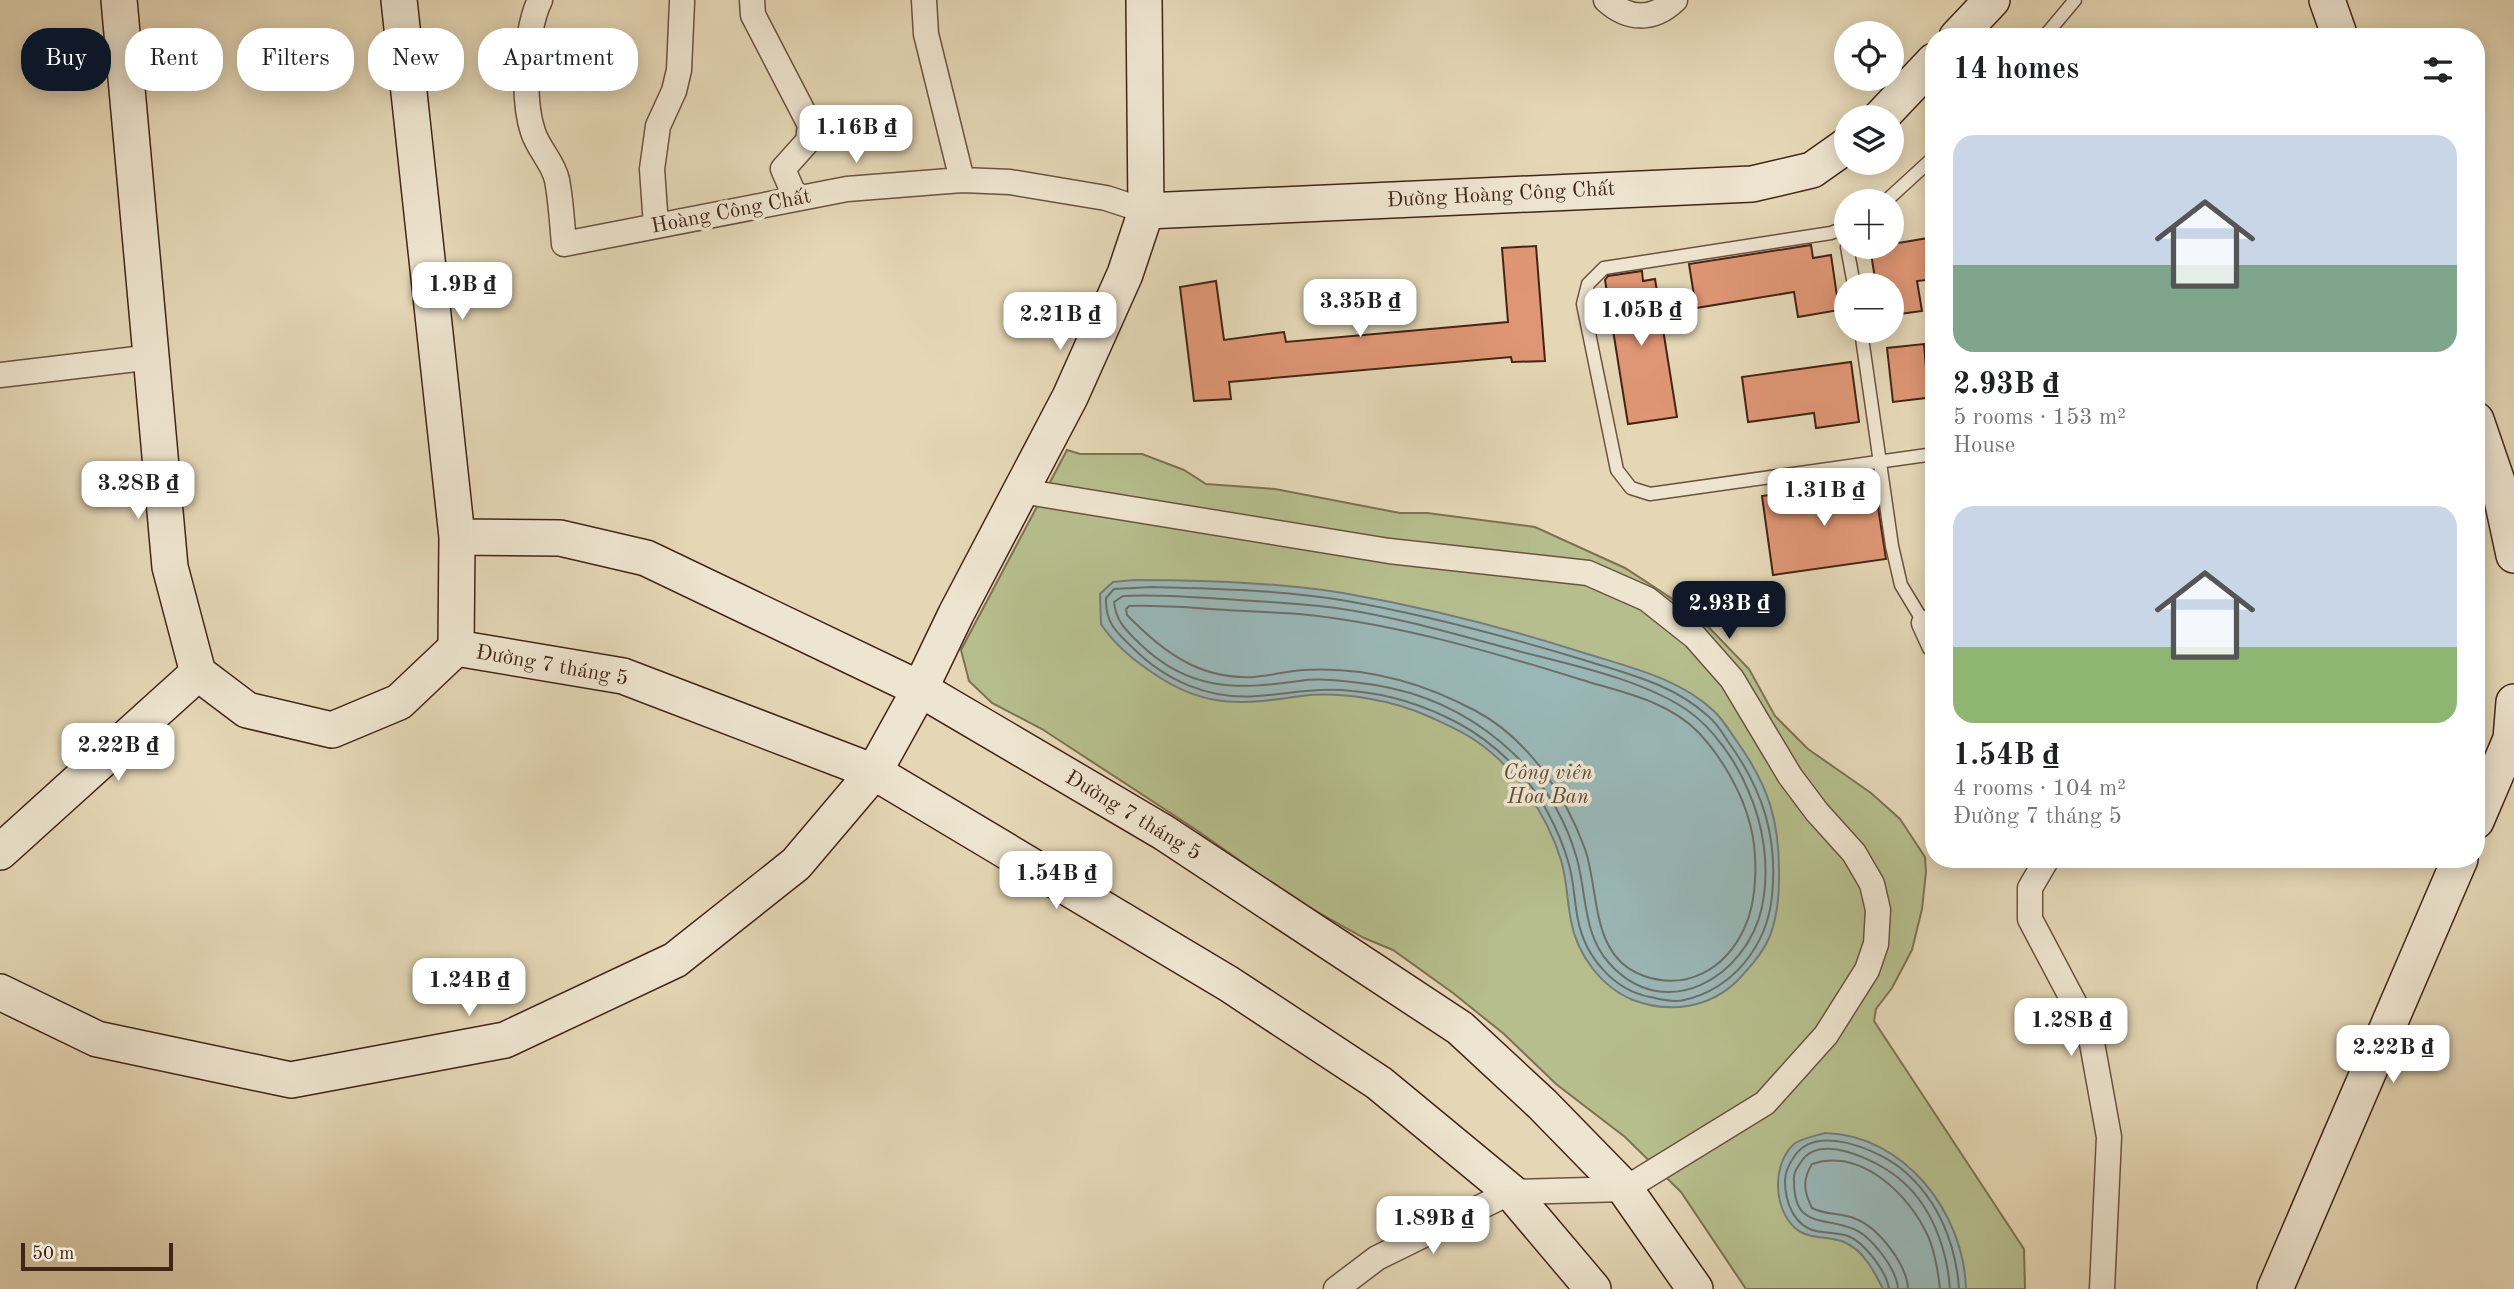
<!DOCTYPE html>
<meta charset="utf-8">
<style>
:root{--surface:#fff;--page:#f2f2f2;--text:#202124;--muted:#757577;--accent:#111827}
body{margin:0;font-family:"Old Standard TT",serif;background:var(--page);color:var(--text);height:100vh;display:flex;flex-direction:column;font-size:26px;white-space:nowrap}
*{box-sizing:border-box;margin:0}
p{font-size:23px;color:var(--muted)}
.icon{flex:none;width:38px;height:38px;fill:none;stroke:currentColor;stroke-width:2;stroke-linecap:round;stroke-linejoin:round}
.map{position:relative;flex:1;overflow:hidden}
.drawer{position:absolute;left:1925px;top:28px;width:560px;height:840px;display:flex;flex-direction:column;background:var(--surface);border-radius:28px;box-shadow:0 4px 18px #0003}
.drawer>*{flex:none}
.guide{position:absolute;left:21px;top:28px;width:665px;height:63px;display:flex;gap:14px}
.tools{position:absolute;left:1834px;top:21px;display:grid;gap:14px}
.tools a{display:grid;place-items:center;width:70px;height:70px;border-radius:50%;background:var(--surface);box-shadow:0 4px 18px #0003;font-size:35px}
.scale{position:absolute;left:21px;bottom:18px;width:152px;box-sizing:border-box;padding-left:7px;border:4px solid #452418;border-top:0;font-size:19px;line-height:24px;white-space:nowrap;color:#452418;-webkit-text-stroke:5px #eee5d0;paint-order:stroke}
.price{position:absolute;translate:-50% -60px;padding:0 16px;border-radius:14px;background:#fff;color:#222;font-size:23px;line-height:46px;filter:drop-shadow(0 2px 4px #0008)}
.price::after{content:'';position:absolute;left:50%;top:42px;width:21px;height:16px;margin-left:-10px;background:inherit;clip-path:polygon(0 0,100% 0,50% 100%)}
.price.on{background:var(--accent);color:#fff}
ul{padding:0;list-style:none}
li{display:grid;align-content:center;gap:14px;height:371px;padding:0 28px}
li span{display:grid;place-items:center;height:217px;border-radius:21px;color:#555}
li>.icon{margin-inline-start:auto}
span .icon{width:126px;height:126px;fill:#fffc;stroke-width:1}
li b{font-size:30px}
h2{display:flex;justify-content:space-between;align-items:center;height:84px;padding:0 28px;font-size:30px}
.pill{padding:0 24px;border-radius:28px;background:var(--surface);box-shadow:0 4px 18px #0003;font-size:24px;line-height:63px}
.pill.on{background:var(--accent);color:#fff}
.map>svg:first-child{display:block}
</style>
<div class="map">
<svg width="2514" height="1289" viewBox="0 0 2514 1289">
<rect width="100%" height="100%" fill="#e5d7b6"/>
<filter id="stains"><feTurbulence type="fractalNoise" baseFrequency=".00286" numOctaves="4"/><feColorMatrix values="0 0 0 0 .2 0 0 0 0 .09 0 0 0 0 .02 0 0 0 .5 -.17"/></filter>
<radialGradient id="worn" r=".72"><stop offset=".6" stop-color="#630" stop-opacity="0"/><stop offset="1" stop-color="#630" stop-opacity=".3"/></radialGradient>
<path fill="#b6be8d" stroke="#7e7152" stroke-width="2" d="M1067 450 1080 454H1142L1184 470 1206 484 1275 489 1400 513H1427L1535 527 1625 568 1697 615 1749 669 1775 716 1808 749 1871 793 1900 819 1925 857 1926 872 1922 909 1912 950 1892 988 1876 1009 1874 1021 2024 1249 2025 1289H1746L1681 1192 1625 1137 1556 1084 1504 1034 1453 993 1393 950 1364 938 1296 900 1195 829 1042 729 992 703 969 681 961 650Z"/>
<path fill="#99b7b7" stroke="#777c77" stroke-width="2" d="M1134 580C1202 580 1275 582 1343 593 1423 607 1503 627 1581 652 1628 667 1678 677 1715 712 1723 720 1729 730 1736 740 1769 786 1780 822 1779 878 1779 898 1777 919 1769 938 1762 954 1750 967 1738 980 1710 1008 1670 1014 1633 1000 1601 987 1577 954 1571 921 1567 901 1567 880 1561 860 1547 815 1516 768 1476 741 1462 731 1445 724 1430 717 1393 700 1341 691 1301 696 1246 704 1208 709 1159 677 1137 663 1115 646 1101 624L1100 594 1113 582Z
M1825 1133C1905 1135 1964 1213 1966 1289H1883C1875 1273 1864 1251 1846 1243 1830 1235 1810 1241 1795 1228 1773 1208 1772 1164 1794 1144 1802 1138 1815 1136 1825 1133Z"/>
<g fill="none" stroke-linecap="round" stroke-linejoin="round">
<path stroke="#6f6e68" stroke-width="2" d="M1152 587C1215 589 1280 590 1341 600 1423 614 1505 636 1584 660 1628 674 1673 684 1708 716 1717 723 1723 734 1729 743 1763 790 1778 838 1772 896 1767 946 1733 989 1684 1000 1673 1003 1661 999 1650 997 1613 990 1585 956 1578 920 1574 900 1574 880 1568 861 1563 844 1556 828 1548 813 1528 775 1495 743 1458 723 1424 705 1389 694 1352 691 1319 687 1290 694 1257 696 1210 700 1166 681 1133 648 1116 632 1105 622 1106 598L1114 589Z
M1123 596C1157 594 1191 597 1225 599 1262 602 1299 603 1336 608 1398 617 1458 635 1518 651 1572 665 1641 679 1687 710 1713 728 1736 761 1748 790 1764 826 1770 868 1762 907 1747 977 1665 1026 1609 963 1583 934 1587 896 1577 859 1551 766 1469 700 1375 685 1351 682 1323 677 1299 681 1236 690 1189 691 1140 644 1127 631 1116 622 1114 602Z
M1129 606C1161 605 1194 608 1227 610 1254 612 1282 612 1309 615 1400 625 1492 652 1579 679 1620 692 1667 700 1698 732 1721 756 1742 792 1750 824 1758 854 1758 900 1744 929 1725 969 1687 991 1644 976 1590 957 1600 893 1585 849 1565 794 1528 739 1476 711 1422 682 1364 666 1303 670 1286 671 1270 676 1254 677 1200 680 1163 652 1127 615L1126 609Z
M1889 1289C1887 1272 1864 1242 1848 1236 1838 1233 1826 1233 1816 1231 1794 1226 1785 1202 1785 1181 1785 1171 1789 1164 1794 1157 1816 1122 1881 1151 1904 1171 1939 1201 1956 1245 1959 1289
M1898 1289C1897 1269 1870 1234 1851 1228 1820 1217 1794 1227 1794 1181 1793 1173 1797 1168 1801 1162 1820 1132 1877 1161 1897 1177 1931 1203 1947 1248 1950 1289
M1908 1289C1907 1265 1879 1228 1856 1219 1842 1213 1825 1215 1812 1208 1804 1192 1802 1180 1812 1164 1861 1148 1909 1194 1928 1236 1935 1252 1938 1271 1940 1289"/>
</g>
<path fill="#df9674" stroke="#452418" stroke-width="2" d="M1934 237V279L1917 281 1922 311 1892 315V285H1876L1870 247H1892V244Z
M1811 245 1813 258 1831 255 1839 310 1798 317 1794 292 1696 308 1689 264Z
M1536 246 1545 361 1512 362 1511 357 1229 382 1231 399 1194 401 1180 287 1216 281 1224 340 1284 332 1286 342 1508 322 1502 248Z
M1642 271 1643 281 1655 279 1677 417 1628 424 1605 280 1608 276Z
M1924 344 1926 368 1934 367V397L1893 402 1887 348Z
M1851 362 1859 422 1816 428 1814 413 1748 422 1742 377Z
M1874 481 1886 559 1773 575 1762 496Z"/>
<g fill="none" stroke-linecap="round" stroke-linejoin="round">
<g stroke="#6d5140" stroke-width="15">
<path id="lane" d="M2044 37 2075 0
M1886 201 1934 157
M1846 227 1831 233 1604 268 1588 284 1583 304 1617 470 1631 488 1650 494 1934 454
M1847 247 1854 285
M1861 331 1892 546 1901 585 1924 623"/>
</g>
<g stroke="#6d5140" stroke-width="27">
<path id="street" d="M540 0C525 31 522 99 533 132 539 150 553 162 557 180 561 201 562 223 564 244L847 189 962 180 1010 182 1106 198 1146 211
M752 0 753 15 810 125 808 141 783 169 796 199
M924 0 926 34 962 180
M1606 0C1628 20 1653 21 1675 0
M656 226 652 169 658 126 674 91 679 70 682 2
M0 375 153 357
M1021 491 1389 551 1588 573 1647 599 1695 637 1732 679 1790 776 1817 812 1854 853 1872 884 1878 910 1876 944 1867 970 1826 1035 1765 1103 1625 1189 1511 1192 1377 1258 1336 1289
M1924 623 1934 645
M2047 859 2030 888V919L2077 1008 2092 1043 2109 1137 2102 1289"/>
</g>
<g stroke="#452418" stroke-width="38">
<path id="secondary" d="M119 0 170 567 198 673 247 710 332 730 399 702 456 648 457 537 399 0
M2327 0 2340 37
M1957 37 1992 0
M1881 117 1934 61
M1146 211 1752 184 1812 170 1846 146
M2476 420 2500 490 2514 555
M457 537 560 538 646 558 920 689 1163 832 1460 1028 1542 1104 1625 1189 1695 1289
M456 648 623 676 874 772 1229 984 1379 1083 1511 1192 1593 1289
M2476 821 2511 739 2514 702
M0 852 198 673
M0 992 97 1039 291 1080 505 1040 675 960 796 864 874 772 920 689 956 614 1070 397 1125 274 1146 211 1144 0
M2275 1289 2460 859"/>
</g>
<use href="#lane" stroke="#eee5d0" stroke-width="12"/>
<use href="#street" stroke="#eee5d0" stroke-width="24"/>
<use href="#secondary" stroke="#eee5d0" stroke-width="35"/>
</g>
<g text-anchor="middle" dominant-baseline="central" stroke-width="7" stroke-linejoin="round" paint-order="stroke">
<g font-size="21" fill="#452418" stroke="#eee5d0">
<text transform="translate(1501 195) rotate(-3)">Đường Hoàng Công Chất</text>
<text transform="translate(731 212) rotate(-11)">Hoàng Công Chất</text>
<text transform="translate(552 666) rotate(10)">Đường 7 tháng 5</text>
<text transform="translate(1133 816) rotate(31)">Đường 7 tháng 5</text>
</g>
<g font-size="21" font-style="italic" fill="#614a35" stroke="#eee5d0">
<text x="1548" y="773">Công viên<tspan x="1548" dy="24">Hoa Ban</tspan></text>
</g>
</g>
<rect width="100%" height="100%" filter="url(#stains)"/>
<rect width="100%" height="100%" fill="url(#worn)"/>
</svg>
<div class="tools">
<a><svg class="icon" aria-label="locate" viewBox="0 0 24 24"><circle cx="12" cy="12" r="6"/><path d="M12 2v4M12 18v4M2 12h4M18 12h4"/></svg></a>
<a><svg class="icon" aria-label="layers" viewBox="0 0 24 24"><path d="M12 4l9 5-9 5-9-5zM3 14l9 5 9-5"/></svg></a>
<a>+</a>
<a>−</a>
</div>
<div class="scale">50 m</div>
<b class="price" style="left:856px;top:165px">1.16B ₫</b>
<b class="price" style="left:462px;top:322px">1.9B ₫</b>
<b class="price" style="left:1360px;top:339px">3.35B ₫</b>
<b class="price" style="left:1641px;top:348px">1.05B ₫</b>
<b class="price" style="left:1060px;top:352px">2.21B ₫</b>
<b class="price" style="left:138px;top:521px">3.28B ₫</b>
<b class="price" style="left:1824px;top:528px">1.31B ₫</b>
<b class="price on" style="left:1729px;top:641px">2.93B ₫</b>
<b class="price" style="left:118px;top:783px">2.22B ₫</b>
<b class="price" style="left:1056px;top:911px">1.54B ₫</b>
<b class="price" style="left:469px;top:1018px">1.24B ₫</b>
<b class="price" style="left:2071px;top:1058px">1.28B ₫</b>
<b class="price" style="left:2393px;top:1085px">2.22B ₫</b>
<b class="price" style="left:1433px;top:1256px">1.89B ₫</b>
<div class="guide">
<a class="pill on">Buy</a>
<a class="pill">Rent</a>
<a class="pill">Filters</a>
<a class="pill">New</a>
<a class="pill">Apartment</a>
</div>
<section class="drawer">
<h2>14 homes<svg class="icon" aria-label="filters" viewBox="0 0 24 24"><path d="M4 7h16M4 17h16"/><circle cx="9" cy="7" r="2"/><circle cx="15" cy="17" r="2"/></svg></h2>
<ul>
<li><span style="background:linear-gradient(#c9d6e8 60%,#7fa58c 0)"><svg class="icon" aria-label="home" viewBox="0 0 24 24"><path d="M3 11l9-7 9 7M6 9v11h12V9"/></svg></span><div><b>2.93B ₫</b><p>5 rooms · 153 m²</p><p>House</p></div></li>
<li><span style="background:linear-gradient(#c9d6e8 65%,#8fb573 0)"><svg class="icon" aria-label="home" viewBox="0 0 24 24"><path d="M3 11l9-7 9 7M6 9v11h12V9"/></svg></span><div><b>1.54B ₫</b><p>4 rooms · 104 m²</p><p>Đường 7 tháng 5</p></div></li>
</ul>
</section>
</div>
